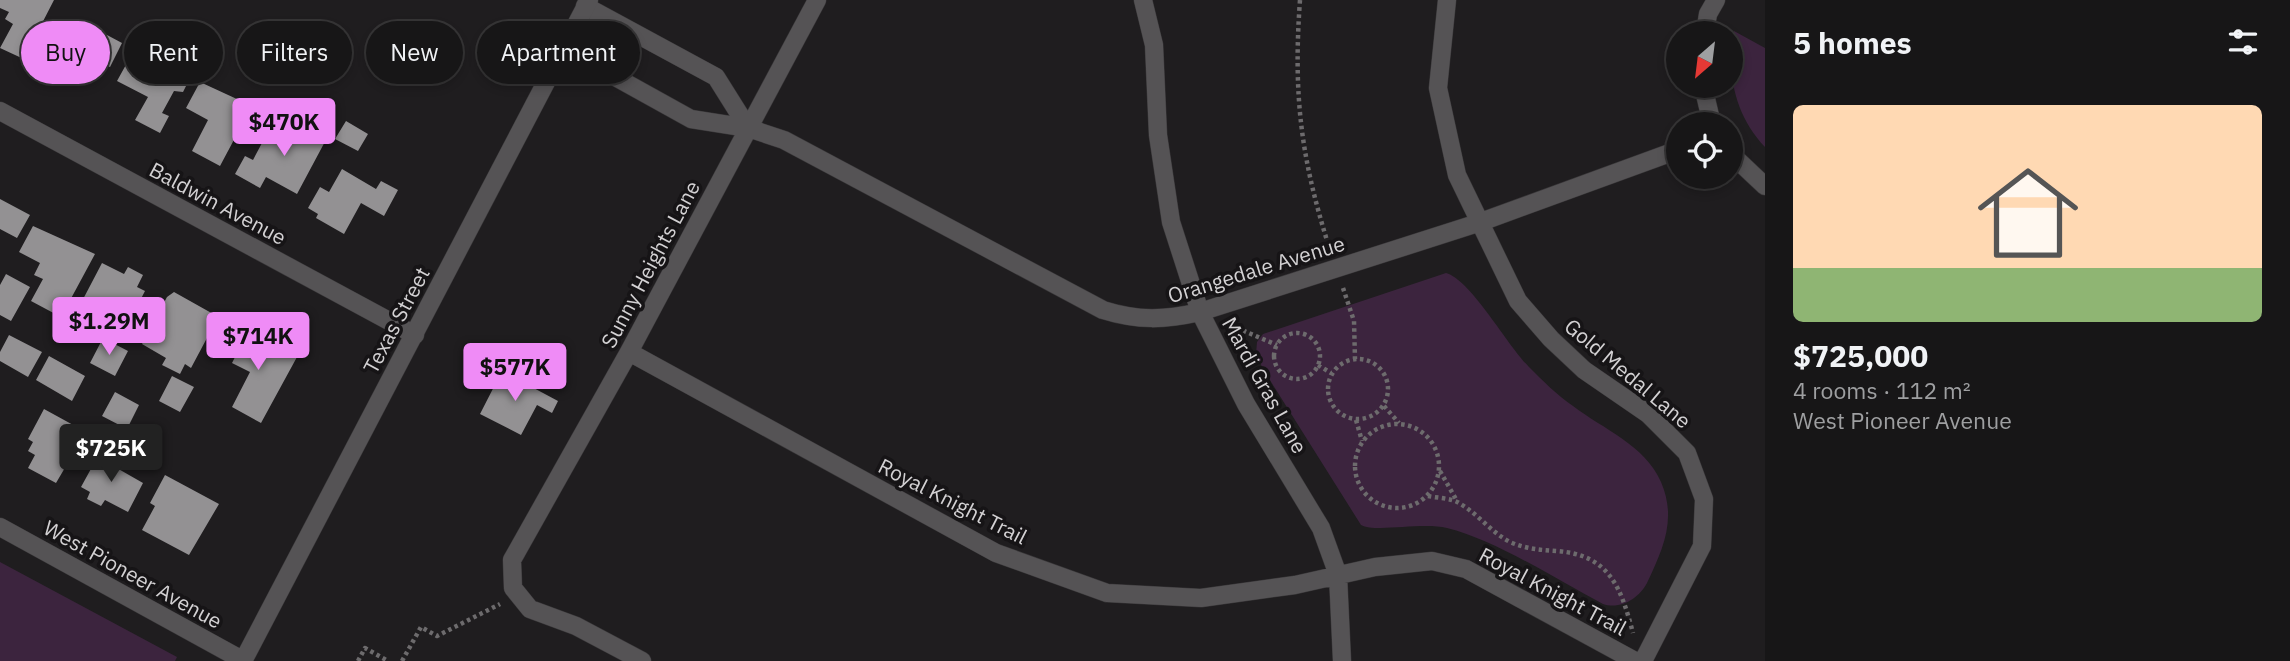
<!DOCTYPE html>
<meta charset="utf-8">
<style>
:root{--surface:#171617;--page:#242324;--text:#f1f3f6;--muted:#9e9fa1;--line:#363536;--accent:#ef8bf6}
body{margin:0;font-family:"IBM Plex Sans",sans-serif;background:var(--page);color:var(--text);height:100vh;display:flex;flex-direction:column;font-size:26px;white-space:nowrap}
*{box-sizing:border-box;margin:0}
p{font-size:23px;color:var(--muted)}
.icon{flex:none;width:38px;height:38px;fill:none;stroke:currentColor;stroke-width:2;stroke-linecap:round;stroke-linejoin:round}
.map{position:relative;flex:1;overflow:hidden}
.side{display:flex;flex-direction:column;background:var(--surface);width:525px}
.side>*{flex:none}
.guide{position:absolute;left:21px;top:21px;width:665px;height:63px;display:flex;gap:14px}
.needle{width:46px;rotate:208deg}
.fabs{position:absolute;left:1666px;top:21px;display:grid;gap:14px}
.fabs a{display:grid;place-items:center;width:77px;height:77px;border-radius:50%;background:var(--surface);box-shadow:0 4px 10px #0003,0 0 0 2px var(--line);font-size:35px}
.price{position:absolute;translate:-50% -60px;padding:0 16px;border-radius:7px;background:var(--accent);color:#111;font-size:23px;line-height:46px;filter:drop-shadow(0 2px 4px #0008)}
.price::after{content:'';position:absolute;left:50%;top:42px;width:21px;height:16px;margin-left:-10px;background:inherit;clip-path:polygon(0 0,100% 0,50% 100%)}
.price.current{background:#222;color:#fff}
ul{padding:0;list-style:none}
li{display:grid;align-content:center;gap:14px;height:371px;padding:0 28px}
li+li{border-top:2px solid var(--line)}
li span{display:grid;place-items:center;height:217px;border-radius:10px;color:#555}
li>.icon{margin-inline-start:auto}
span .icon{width:126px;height:126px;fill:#fffc;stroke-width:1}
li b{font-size:30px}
h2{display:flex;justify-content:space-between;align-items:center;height:84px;padding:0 28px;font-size:30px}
.chip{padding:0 24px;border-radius:32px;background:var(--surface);box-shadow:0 4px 10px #0003,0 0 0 2px var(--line);font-size:24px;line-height:63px}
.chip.current{background:var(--accent);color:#111}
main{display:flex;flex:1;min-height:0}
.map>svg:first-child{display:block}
</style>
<main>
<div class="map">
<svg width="1765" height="661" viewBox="0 0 1765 661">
<rect width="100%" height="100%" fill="#1f1d1f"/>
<path fill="#3c243e" d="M1734 31 1765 48V147C1735 115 1726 74 1734 31Z
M1446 273C1471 280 1507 345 1529 367 1543 381 1557 395 1573 406 1603 429 1645 445 1661 482 1677 519 1663 549 1647 583 1639 598 1621 610 1603 604 1557 580 1496 540 1447 528 1421 522 1376 533 1361 525L1263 369 1256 354 1257 342 1263 334Z
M0 562 177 657 175 661H0Z"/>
<path fill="#939193" d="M0 0H54L37 33 41 35 28 61 0 48 13 24 5 19 9 12 0 8Z
M67 22 104 41 107 35 122 43 110 67 86 54 69 85 42 70Z
M133 52 188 82 183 92 174 91 162 113 169 116 160 133 135 120 148 97 117 81Z
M200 82 252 106 220 166 192 151 208 120 186 108Z
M346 121 368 134 358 151 335 139Z
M303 122 328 136 297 194 266 177 260 188 235 174 245 156 253 160 271 126 294 139Z
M342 169 376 189 381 181 398 190 384 216 361 203 344 234 316 218 318 214 308 208 320 187 329 192Z
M0 199 30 215 17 238 0 229Z
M33 226 95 254 61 317 31 301 43 279 34 275 40 263 19 252Z
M102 263 124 274 128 267 143 275 137 287 145 291 131 318 126 316 118 325 80 305Z
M6 274 30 287 11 321 0 315V285Z
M174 292 215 315 212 321 215 323 191 368 185 364 180 374 162 365 166 358 142 344 167 297Z
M234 326 297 357 261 423 232 407 250 372 232 363 237 353 223 346Z
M9 335 42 352 28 377 0 361V352Z
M103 338 128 351 115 376 90 363Z
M49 356 85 376 72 401 36 380Z
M502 371 558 401 552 413 537 405 521 435 480 414Z
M172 376 194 387 180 412 159 401Z
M115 392 139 405 127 429 102 416Z
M44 409 86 432 56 483 28 468 35 455 28 451 33 442 28 439Z
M106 451 120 459 115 467 143 483 128 512 105 500 101 506 87 499 90 492 81 487 98 456 102 459Z
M165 475 219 504 189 555 142 530 155 506 150 503Z"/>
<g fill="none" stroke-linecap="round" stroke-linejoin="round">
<g stroke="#393739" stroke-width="19">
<path id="minor" d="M1143 0 1154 45 1158 135 1171 222 1200 312 1246 404 1321 528 1338 575 1342 661
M1447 0 1438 88 1457 175 1518 301 1551 339 1584 370 1648 414 1687 453 1704 499 1702 546 1643 661
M585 6 716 77 748 128
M1705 33 1708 14 1716 0
M563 48 691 119 748 128 784 140 1103 310C1138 321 1165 320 1200 312L1478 223 1678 150
M1703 86 1712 124
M0 111 415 335
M1731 154 1765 186
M629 352 996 553 1107 593 1201 598 1295 585 1375 567 1432 561 1466 569 1635 661
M642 661 576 626 530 609 513 588 512 560 629 352 817 0"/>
</g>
<g stroke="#393739" stroke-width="19">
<path id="tertiary" d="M0 527 244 661
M243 661 589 0"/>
</g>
<path stroke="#6d6b6d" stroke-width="4.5" stroke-dasharray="3.5 3.5" stroke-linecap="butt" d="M1300 0C1293 96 1301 159 1330 250
M1343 288 1354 321 1355 359
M1230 325 1277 345
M1274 356a23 23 0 1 1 46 0a23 23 0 1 1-46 0Z
M1328 389a30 30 0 1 1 60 0a30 30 0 1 1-60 0Z
M1318 365 1331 373
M1384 406 1399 423
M1356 420 1362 441
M1355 466a42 42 0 1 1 84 0a42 42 0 1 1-84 0Z
M1440 471 1457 501
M1428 496C1437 498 1451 498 1459 503 1478 514 1491 532 1510 542 1526 549 1541 550 1557 551 1610 555 1621 588 1633 633
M358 661 365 648 388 661
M402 661 421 627 437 636 500 604"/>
<use href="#minor" stroke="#555355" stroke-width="18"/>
<use href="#tertiary" stroke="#555355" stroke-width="18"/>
</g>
<g text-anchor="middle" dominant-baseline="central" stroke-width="7" stroke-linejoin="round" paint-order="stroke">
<g font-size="21" fill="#d3d1d3" stroke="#161416">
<text transform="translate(218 203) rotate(28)">Baldwin Avenue</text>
<text transform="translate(650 264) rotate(-62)">Sunny Heights Lane</text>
<text transform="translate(1256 269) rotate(-17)">Orangedale Avenue</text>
<text transform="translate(396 320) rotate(-62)">Texas Street</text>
<text transform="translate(1628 373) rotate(40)">Gold Medal Lane</text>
<text transform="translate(1265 385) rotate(61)">Mardi Gras Lane</text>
<text transform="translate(953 501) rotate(27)">Royal Knight Trail</text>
<text transform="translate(133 574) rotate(29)">West Pioneer Avenue</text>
<text transform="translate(1553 591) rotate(28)">Royal Knight Trail</text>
</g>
</g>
</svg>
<div class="fabs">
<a><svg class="needle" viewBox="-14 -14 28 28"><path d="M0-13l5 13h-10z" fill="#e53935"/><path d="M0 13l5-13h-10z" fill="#9e9fa1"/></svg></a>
<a><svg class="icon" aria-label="locate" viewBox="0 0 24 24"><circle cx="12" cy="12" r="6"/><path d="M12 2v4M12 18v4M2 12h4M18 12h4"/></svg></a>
</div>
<b class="price" style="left:284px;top:158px">$470K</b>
<b class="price" style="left:109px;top:357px">$1.29M</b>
<b class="price" style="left:258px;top:372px">$714K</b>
<b class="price" style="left:515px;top:403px">$577K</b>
<b class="price current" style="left:111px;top:484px">$725K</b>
<div class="guide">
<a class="chip current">Buy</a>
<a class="chip">Rent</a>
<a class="chip">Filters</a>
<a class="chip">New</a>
<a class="chip">Apartment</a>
</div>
</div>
<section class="side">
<h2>5 homes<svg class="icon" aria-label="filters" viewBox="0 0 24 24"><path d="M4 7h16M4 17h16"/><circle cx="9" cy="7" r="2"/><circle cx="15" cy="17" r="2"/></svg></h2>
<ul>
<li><span style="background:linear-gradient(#ffd9b3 75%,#8fb573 0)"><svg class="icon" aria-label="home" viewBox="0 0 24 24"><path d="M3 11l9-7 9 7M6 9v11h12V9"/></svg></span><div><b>$725,000</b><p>4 rooms · 112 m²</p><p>West Pioneer Avenue</p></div></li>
</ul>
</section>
</main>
